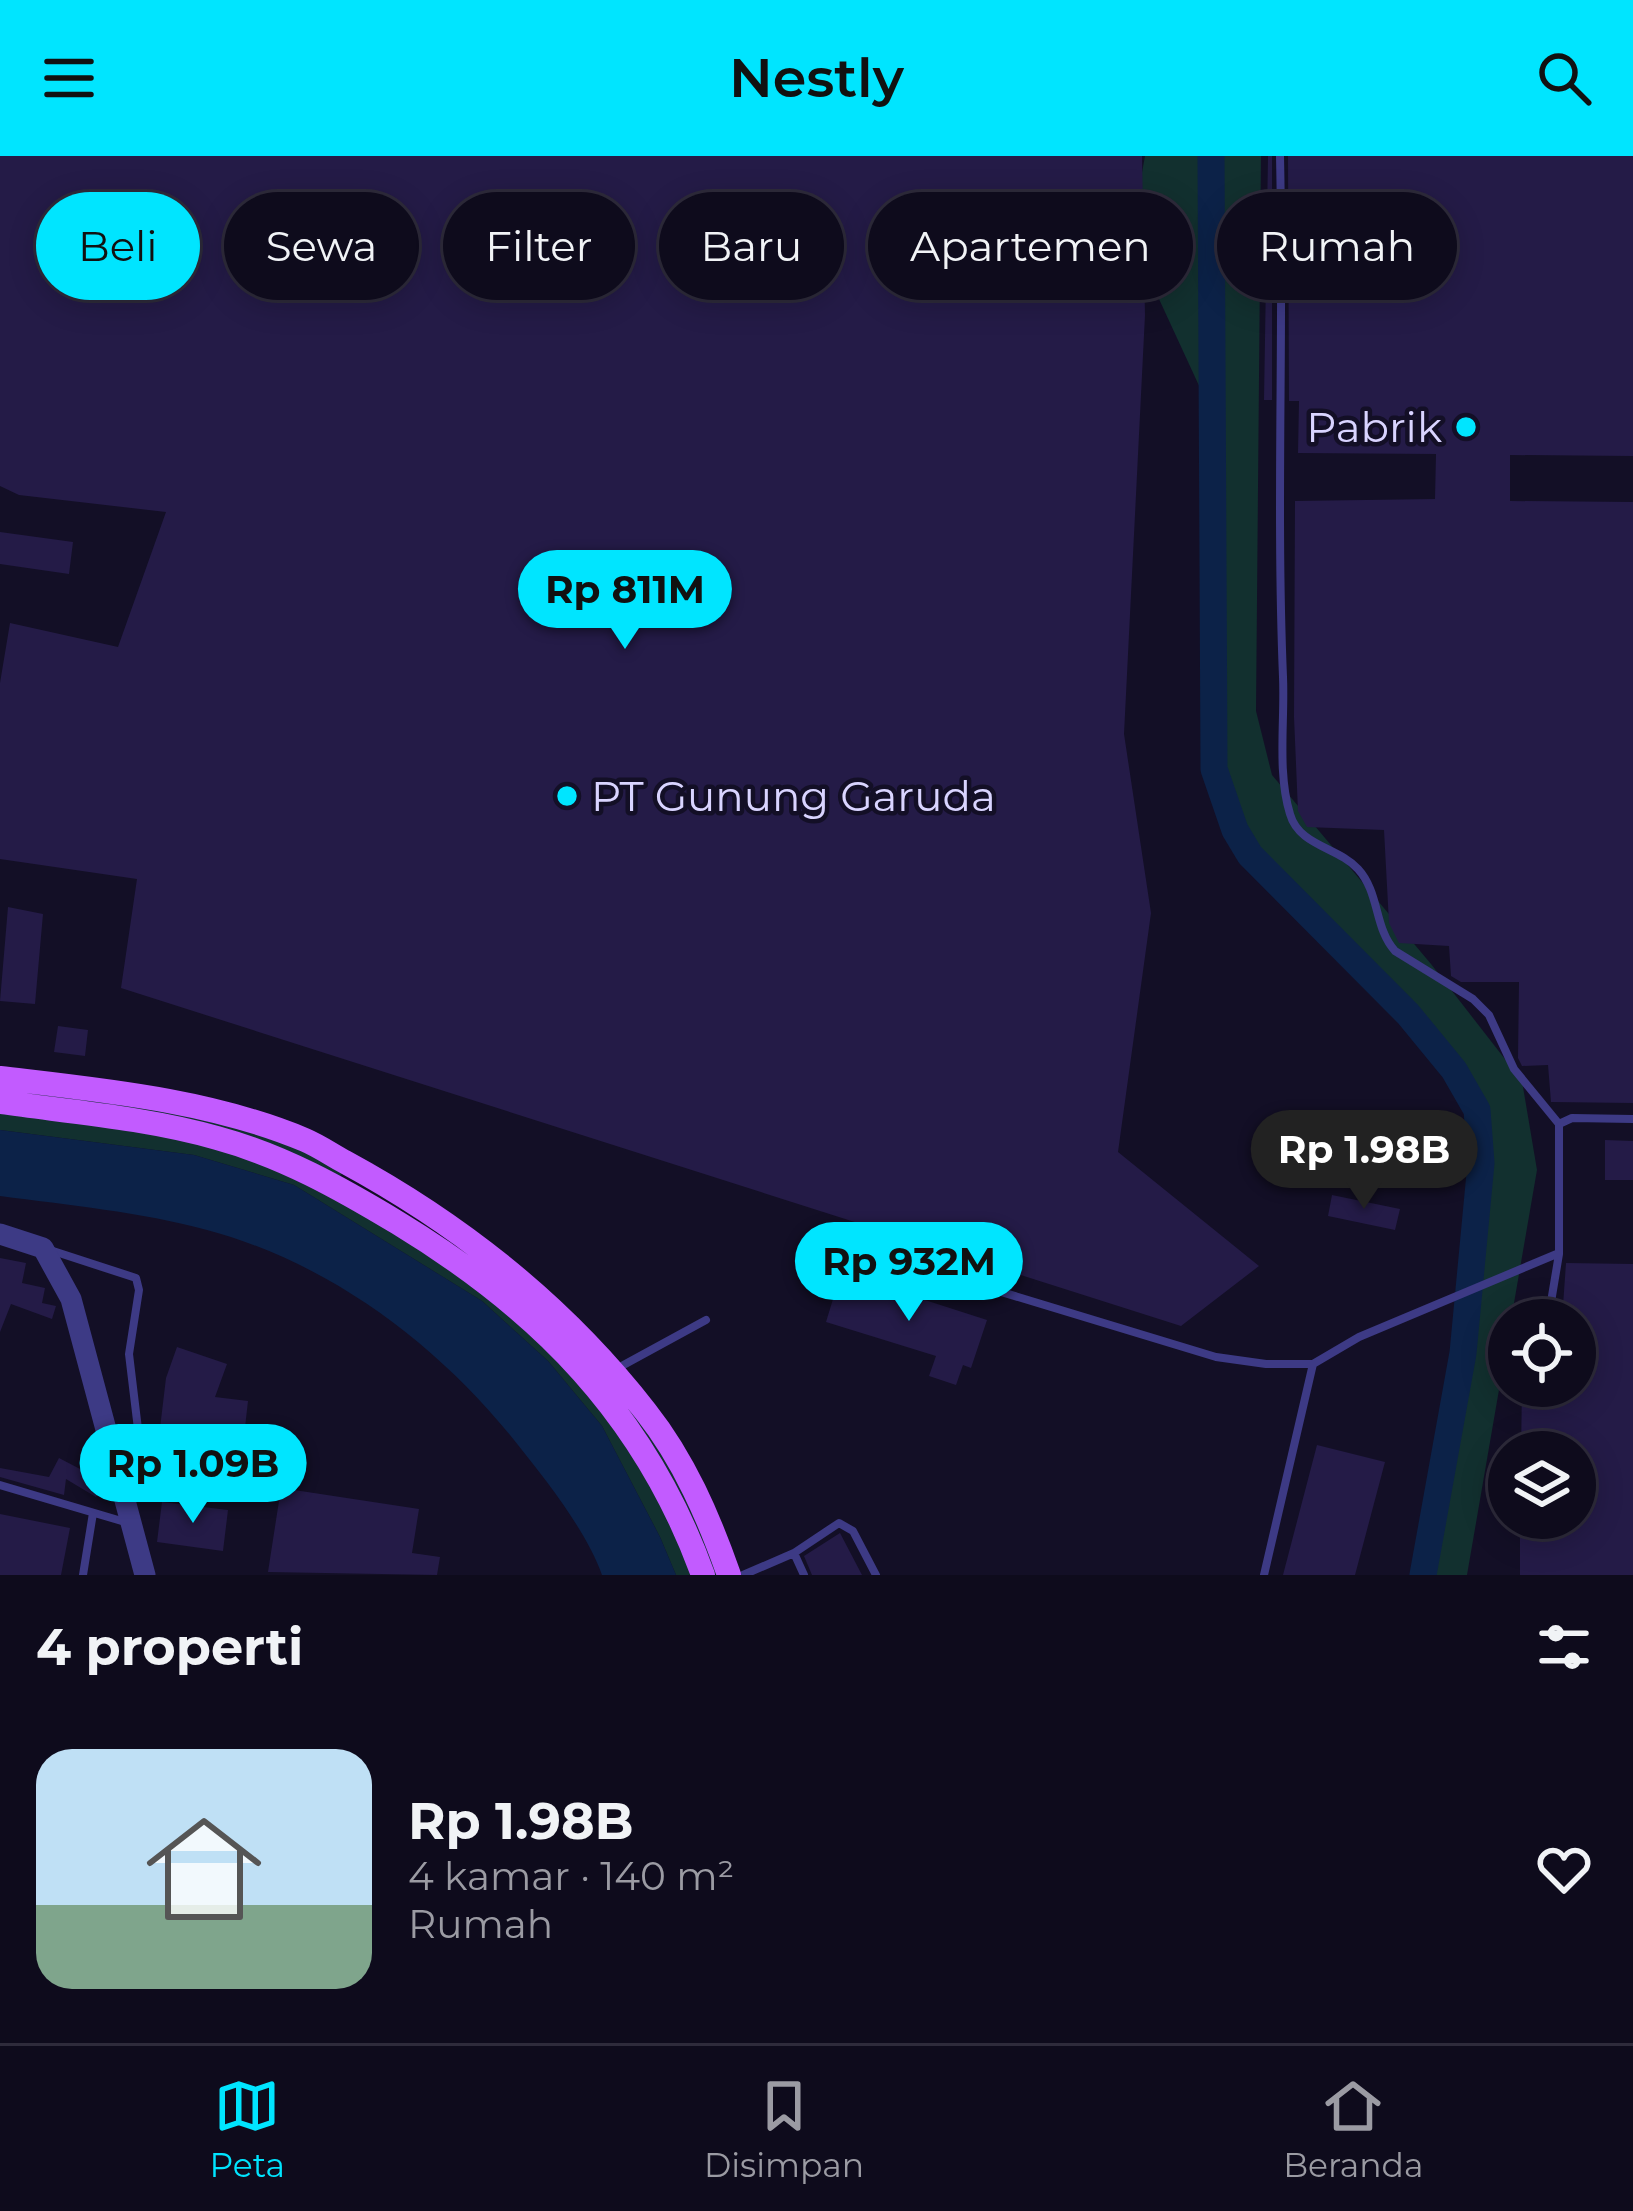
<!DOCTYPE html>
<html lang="id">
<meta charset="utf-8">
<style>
:root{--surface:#0e0b1c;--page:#1c1929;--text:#f1f3f6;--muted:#9b9ba3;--line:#2e2b3b;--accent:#00e5ff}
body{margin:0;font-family:Montserrat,sans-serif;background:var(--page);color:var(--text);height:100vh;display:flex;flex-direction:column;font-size:45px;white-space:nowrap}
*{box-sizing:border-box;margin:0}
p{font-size:39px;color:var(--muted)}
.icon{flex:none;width:66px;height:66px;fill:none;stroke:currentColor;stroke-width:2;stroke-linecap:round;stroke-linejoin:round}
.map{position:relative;height:1419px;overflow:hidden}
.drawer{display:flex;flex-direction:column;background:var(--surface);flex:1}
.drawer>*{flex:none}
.banner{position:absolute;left:36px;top:36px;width:1563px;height:108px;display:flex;gap:24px}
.buttons{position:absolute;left:1488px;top:1143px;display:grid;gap:24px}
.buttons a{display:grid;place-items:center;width:108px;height:108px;border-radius:50%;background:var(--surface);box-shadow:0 6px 30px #0003,0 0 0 3px var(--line);font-size:60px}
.price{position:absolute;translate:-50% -102px;padding:0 27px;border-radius:42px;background:var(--accent);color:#111;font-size:39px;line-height:78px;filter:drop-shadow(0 3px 6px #0008)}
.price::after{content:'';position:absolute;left:50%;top:72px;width:36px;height:27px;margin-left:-18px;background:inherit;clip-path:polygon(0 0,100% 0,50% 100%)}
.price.current{background:#222;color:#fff}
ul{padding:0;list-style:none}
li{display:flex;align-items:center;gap:36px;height:300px;padding:0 36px}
li span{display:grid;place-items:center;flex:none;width:336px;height:240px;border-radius:36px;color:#555}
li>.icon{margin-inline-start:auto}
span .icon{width:144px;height:144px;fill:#fffc;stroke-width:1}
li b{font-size:51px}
h2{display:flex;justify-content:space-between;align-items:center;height:144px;padding:0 36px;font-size:51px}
.tag{padding:0 42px;border-radius:54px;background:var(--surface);box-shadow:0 6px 30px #0003,0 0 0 3px var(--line);font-size:42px;line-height:108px}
.tag.current{background:var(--accent);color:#111}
header{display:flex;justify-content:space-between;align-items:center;height:156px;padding:0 36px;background:var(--accent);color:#111;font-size:54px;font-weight:600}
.dock{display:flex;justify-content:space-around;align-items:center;height:168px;border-top:3px solid var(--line);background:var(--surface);font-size:33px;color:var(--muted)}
.dock a{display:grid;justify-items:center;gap:6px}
.dock .current{color:var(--accent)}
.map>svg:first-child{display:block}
</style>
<header><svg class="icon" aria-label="menu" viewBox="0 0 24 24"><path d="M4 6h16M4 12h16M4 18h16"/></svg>Nestly<svg class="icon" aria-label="search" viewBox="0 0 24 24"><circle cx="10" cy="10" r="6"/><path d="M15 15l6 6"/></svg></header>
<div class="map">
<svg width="1633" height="1419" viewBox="0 0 1633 1419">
<rect width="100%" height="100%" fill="#130f26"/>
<path fill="#12302f" d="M1145 0H1261L1256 555 1272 619 1431 808 1522 925 1537 1014 1467 1419H1423L1463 1197 1481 1007 1477 954 1454 914 1410 860 1250 699 1235 674 1214 613 1212 569 1213 260 1153 130 1133 66Z
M0 922 213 955 348 1008 335 1028 459 1103 473 1086 648 1258 729 1419H676L660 1381 602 1270 548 1205 482 1145 294 1029 194 999 0 974Z"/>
<path fill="#0c2248" d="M0 974 194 999 294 1029 482 1145 548 1205 602 1270 660 1381 676 1419H602C587 1376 546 1324 518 1289 440 1190 331 1107 207 1074 141 1056 68 1049 0 1040Z"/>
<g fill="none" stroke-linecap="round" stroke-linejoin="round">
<path stroke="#0c2248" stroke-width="27" d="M1211 0 1214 613 1235 674 1250 699 1408 858 1454 914 1477 954 1481 1007 1463 1197 1423 1419"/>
</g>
<path fill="#241b47" d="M0 0H1142L1145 159 1124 578 1151 757 1118 996 1259 1110 1181 1170 121 832 137 723 0 703V527L10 467 118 491 166 356 19 339 0 330Z
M1268 0H1272V244H1264Z
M1288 0H1633V300L1510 299V345L1633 346V947L1551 946 1548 909 1522 910 1518 902 1519 826H1461L1451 820 1449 790 1399 787 1389 767 1384 674 1307 671 1298 655 1294 561 1295 345 1435 343 1436 298 1298 297 1299 245H1289Z
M0 376 73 386 69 418 0 408Z
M8 751 43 758 35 848 0 845Z
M58 870 88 874 85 900 54 896Z
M1605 984 1633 985V1024H1605Z
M1332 1039 1400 1053 1395 1074 1328 1060Z
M0 1102 26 1107 22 1127 45 1132 42 1147 56 1150 52 1163 11 1148 0 1176Z
M1566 1107 1633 1108V1419H1520V1362H1575V1296H1521L1522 1230H1575V1164H1562Z
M841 1117 987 1164 971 1212 963 1209 956 1229 929 1220 936 1200 826 1166Z
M177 1191 227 1208 215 1241 248 1245 242 1298 158 1289 166 1222Z
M1317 1289 1385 1306 1355 1419H1283Z
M89 1299 99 1304 101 1314 95 1327 102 1331 96 1341 66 1323 64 1339 0 1321V1312L49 1321 59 1302 82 1314Z
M281 1332 419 1353 412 1397 440 1401 437 1419 268 1416Z
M162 1346 228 1354 223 1395 157 1386Z
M0 1358 70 1372 61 1419H0Z
M840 1377 862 1419H812L804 1400Z"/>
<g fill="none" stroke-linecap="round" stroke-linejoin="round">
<path stroke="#3d3a85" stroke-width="8" d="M1559 968 1572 962 1633 963
M843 1088 1216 1201 1266 1208H1313L1359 1181 1559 1097V968L1514 913 1489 859 1473 843 1395 795C1374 772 1380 737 1358 713 1338 691 1299 690 1290 658 1277 616 1285 564 1283 521 1276 348 1284 174 1280 0
M50 1094 136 1122 139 1134 129 1198 138 1273
M1548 1164 1559 1098
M618 1212 706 1164
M0 1329 125 1366
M794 1397 804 1419
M83 1419 93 1357
M743 1419 794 1397 839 1367 853 1375 876 1419
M1264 1419 1313 1208"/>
<path stroke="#3d3a85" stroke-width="21" d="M0 1078 43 1092 71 1143 145 1419"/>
<path stroke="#c25bff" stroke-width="24" d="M0 922C101 934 210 944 305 984 319 990 332 999 345 1006 461 1069 565 1152 646 1256 684 1304 709 1362 729 1419
M0 946C71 956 147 962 217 982 283 1000 340 1032 398 1067 541 1154 645 1259 703 1419"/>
</g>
<g fill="#00e5ff" stroke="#130f26" stroke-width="4.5">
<circle cx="1466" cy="271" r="12"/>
<circle cx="567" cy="640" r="12"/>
</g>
<g text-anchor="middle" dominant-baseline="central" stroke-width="9" stroke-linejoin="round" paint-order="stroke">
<g font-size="42" fill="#d9d4ff" stroke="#130f26" text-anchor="end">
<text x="1442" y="271">Pabrik</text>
<text x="591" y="640" text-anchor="start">PT Gunung Garuda</text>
</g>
</g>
</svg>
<div class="buttons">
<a><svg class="icon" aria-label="locate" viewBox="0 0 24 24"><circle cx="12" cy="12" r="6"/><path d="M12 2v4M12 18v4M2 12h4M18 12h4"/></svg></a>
<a><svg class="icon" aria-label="layers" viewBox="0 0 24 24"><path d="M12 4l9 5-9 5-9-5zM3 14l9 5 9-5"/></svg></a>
</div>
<b class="price" style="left:625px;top:496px">Rp 811M</b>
<b class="price current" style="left:1364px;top:1056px">Rp 1.98B</b>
<b class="price" style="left:909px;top:1168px">Rp 932M</b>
<b class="price" style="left:193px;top:1370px">Rp 1.09B</b>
<div class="banner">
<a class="tag current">Beli</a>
<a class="tag">Sewa</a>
<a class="tag">Filter</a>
<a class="tag">Baru</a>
<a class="tag">Apartemen</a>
<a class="tag">Rumah</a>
</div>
</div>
<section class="drawer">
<h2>4 properti<svg class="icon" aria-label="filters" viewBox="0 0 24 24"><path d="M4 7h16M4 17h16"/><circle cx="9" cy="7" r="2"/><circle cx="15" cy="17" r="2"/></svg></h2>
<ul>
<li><span style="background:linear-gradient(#bfe0f5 65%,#7fa58c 0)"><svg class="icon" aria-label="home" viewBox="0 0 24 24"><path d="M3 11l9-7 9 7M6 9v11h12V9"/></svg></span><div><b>Rp 1.98B</b><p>4 kamar · 140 m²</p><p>Rumah</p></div><svg class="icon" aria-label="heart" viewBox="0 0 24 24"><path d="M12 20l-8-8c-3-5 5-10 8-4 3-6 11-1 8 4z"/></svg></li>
</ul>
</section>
<nav class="dock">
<a class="current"><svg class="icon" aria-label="map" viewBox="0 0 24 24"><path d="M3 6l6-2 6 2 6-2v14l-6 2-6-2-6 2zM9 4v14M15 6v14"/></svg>Peta</a>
<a><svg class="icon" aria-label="saved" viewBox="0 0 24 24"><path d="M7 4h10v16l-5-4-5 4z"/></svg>Disimpan</a>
<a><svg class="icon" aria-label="home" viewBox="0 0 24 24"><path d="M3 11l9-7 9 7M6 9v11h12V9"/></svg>Beranda</a>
</nav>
